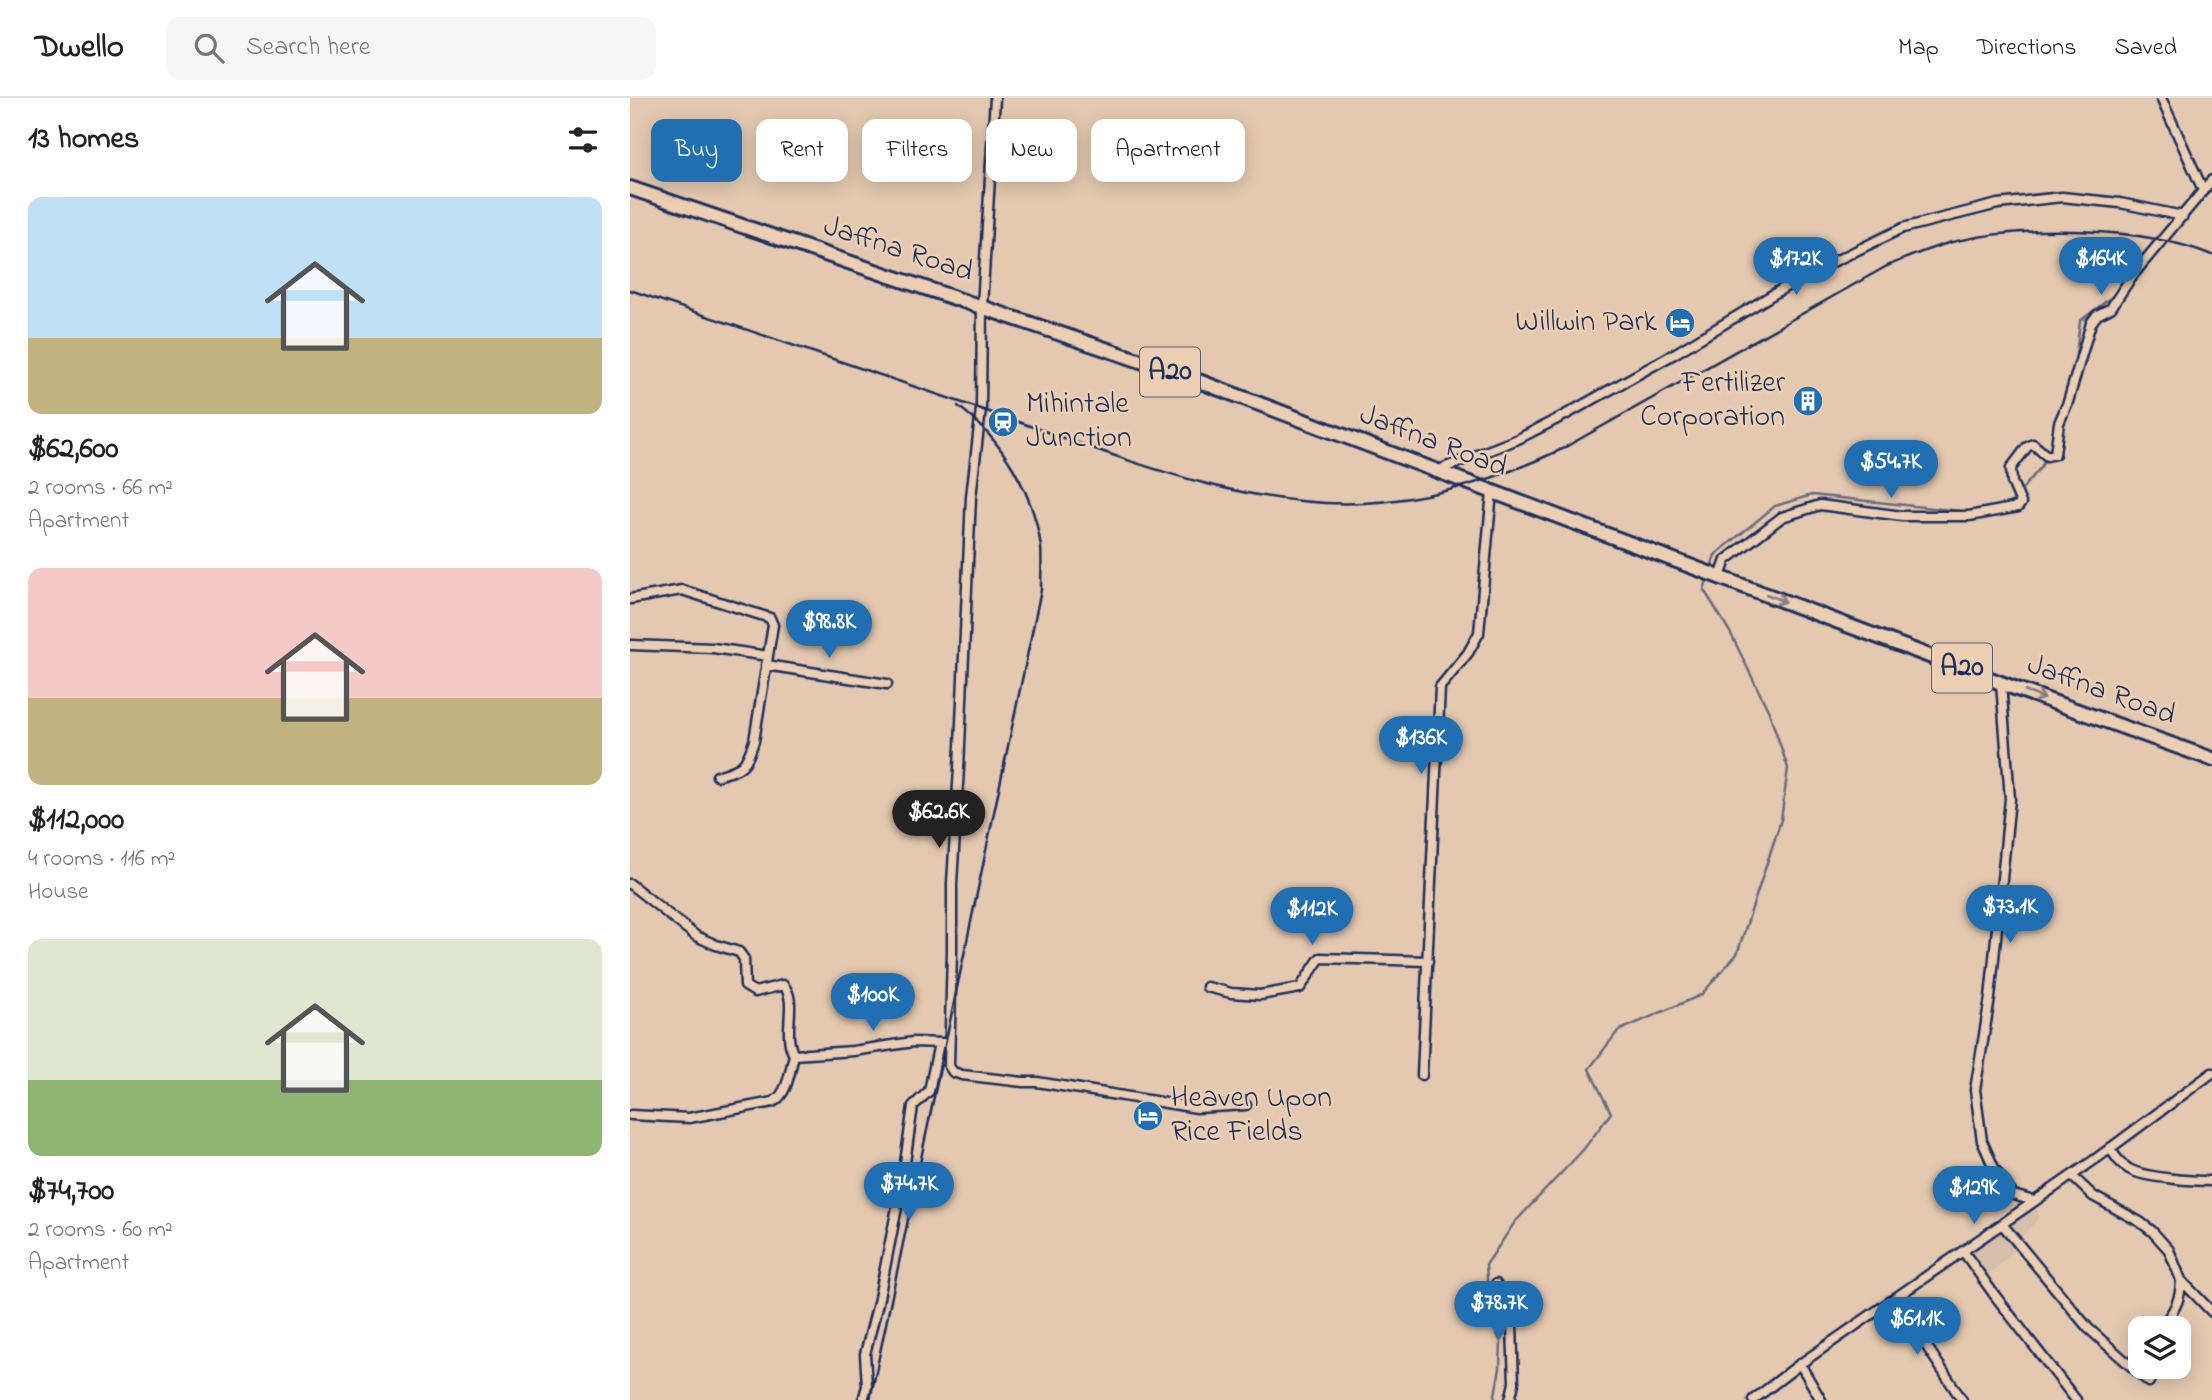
<!DOCTYPE html>
<meta charset="utf-8">
<style>
:root{--surface:#fff;--page:#f6f6f6;--text:#222;--muted:#767676;--line:#e0e0e0;--accent:#1f6fb2}
body{margin:0;font-family:"Indie Flower",sans-serif;background:var(--page);color:var(--text);height:100vh;display:flex;flex-direction:column;font-size:26px;white-space:nowrap}
*{box-sizing:border-box;margin:0}
p{font-size:23px;color:var(--muted)}
.icon{flex:none;width:38px;height:38px;fill:none;stroke:currentColor;stroke-width:2;stroke-linecap:round;stroke-linejoin:round}
.map{position:relative;flex:1;overflow:hidden}
.panel{display:flex;flex-direction:column;background:var(--surface);width:630px}
.panel>*{flex:none}
.top-card{position:absolute;left:21px;top:21px;width:665px;height:63px;display:flex;gap:14px}
.buttons{position:absolute;left:1498px;top:1218px;display:grid;gap:14px}
.buttons a{display:grid;place-items:center;width:63px;height:63px;border-radius:14px;background:var(--surface);box-shadow:0 4px 18px #0003;font-size:35px}
.price{position:absolute;translate:-50% -60px;padding:0 16px;border-radius:24px;background:var(--accent);color:#fff;font-size:23px;line-height:46px;filter:drop-shadow(0 2px 4px #0008)}
.price::after{content:'';position:absolute;left:50%;top:42px;width:21px;height:16px;margin-left:-10px;background:inherit;clip-path:polygon(0 0,100% 0,50% 100%)}
.price.selected{background:#222;color:#fff}
ul{padding:0;list-style:none}
li{display:grid;align-content:center;gap:14px;height:371px;padding:0 28px}
li span{display:grid;place-items:center;height:217px;border-radius:14px;color:#555}
li>.icon{margin-inline-start:auto}
span .icon{width:126px;height:126px;fill:#fffc;stroke-width:1}
li b{font-size:30px}
h2{display:flex;justify-content:space-between;align-items:center;height:84px;padding:0 28px;font-size:30px}
.pill{padding:0 24px;border-radius:14px;background:var(--surface);box-shadow:0 4px 18px #0003;font-size:24px;line-height:63px}
.pill.selected{background:var(--accent);color:#fff}
header{display:flex;align-items:center;gap:42px;box-sizing:border-box;height:98px;padding:0 35px;background:var(--surface);border-bottom:2px solid var(--line)}
header strong{font-size:33px}
nav{display:flex;gap:38px;margin-inline-start:auto;font-size:24px}
.search{width:490px;height:63px;background:var(--page);display:flex;align-items:center;gap:18px;box-sizing:border-box;padding:0 24px;border-radius:14px;color:var(--muted);font-size:26px}
main{display:flex;flex:1;min-height:0}
.map>svg:first-child{display:block}
</style>
<header>
<strong>Dwello</strong>
<div class="search"><svg class="icon" aria-label="search" viewBox="0 0 24 24"><circle cx="10" cy="10" r="6"/><path d="M15 15l6 6"/></svg>Search here</div>
<nav><a>Map</a><a>Directions</a><a>Saved</a></nav>
</header>
<main>
<section class="panel">
<h2>13 homes<svg class="icon" aria-label="filters" viewBox="0 0 24 24"><path d="M4 7h16M4 17h16"/><circle cx="9" cy="7" r="2"/><circle cx="15" cy="17" r="2"/></svg></h2>
<ul>
<li><span style="background:linear-gradient(#bfe0f5 65%,#c2b280 0)"><svg class="icon" aria-label="home" viewBox="0 0 24 24"><path d="M3 11l9-7 9 7M6 9v11h12V9"/></svg></span><div><b>$62,600</b><p>2 rooms · 66 m²</p><p>Apartment</p></div></li>
<li><span style="background:linear-gradient(#f6c9c9 60%,#c2b280 0)"><svg class="icon" aria-label="home" viewBox="0 0 24 24"><path d="M3 11l9-7 9 7M6 9v11h12V9"/></svg></span><div><b>$112,000</b><p>4 rooms · 116 m²</p><p>House</p></div></li>
<li><span style="background:linear-gradient(#dfe7d0 65%,#8fb573 0)"><svg class="icon" aria-label="home" viewBox="0 0 24 24"><path d="M3 11l9-7 9 7M6 9v11h12V9"/></svg></span><div><b>$74,700</b><p>2 rooms · 60 m²</p><p>Apartment</p></div></li>
</ul>
</section>
<div class="map">
<svg width="1582" height="1302" viewBox="0 0 1582 1302">
<rect width="100%" height="100%" fill="#e4c9b0"/>
<filter id="ink" filterUnits="userSpaceOnUse"><feTurbulence type="fractalNoise" baseFrequency=".0143" numOctaves="2"/><feDisplacementMap in="SourceGraphic" scale="14" xChannelSelector="R" yChannelSelector="G"/><feConvolveMatrix kernelMatrix="1 2 1 2 8 2 1 2 1" color-interpolation-filters="sRGB"/></filter>
<g filter="url(#ink)">
<path fill="#d5beaa" d="M1404 1103 1409 1118 1406 1124 1386 1145 1378 1159 1354 1181 1333 1153Z"/>
<g fill="none" stroke-linecap="round" stroke-linejoin="round">
<path stroke="#6a6c7f" stroke-width="2.5" d="M1445 265 1450 223 1484 197
M1392 391 1411 369 1415 361
M1080 472 1085 457 1145 408 1182 397 1340 414 1379 407 1383 402
M864 1302 870 1270 871 1244 860 1220 856 1167 885 1124 953 1052 981 1015 959 971 988 933 1071 897 1107 856 1151 722 1158 670 1139 614 1100 534 1074 492 1078 479"/>
<g stroke="#1b2f5e" stroke-width="13">
<path id="minor" d="M365 0 352 208 351 311 341 399 329 670 322 785V853L319 968 323 974 332 977 393 984H407L567 1010 616 1007
M1531 0 1573 92
M806 373 888 341 935 317 1044 256 1172 179 1273 130 1368 106 1432 99 1490 105 1553 118
M1090 479 1096 462 1152 419 1190 407 1272 418H1339L1388 409 1391 405 1382 384 1381 370 1397 349 1403 346 1417 358 1425 356 1429 325 1438 304 1461 225 1467 217 1481 210 1502 178 1582 82
M0 501 52 492 140 520 143 527 124 643C115 670 113 670 87 678
M0 547 83 550 138 558
M136 567 257 586
M1371 585 1380 701 1360 900 1345 992 1352 1043 1364 1070 1383 1097 1404 1103
M0 786 66 838 86 847 109 854 114 861 115 888 125 894 153 887C169 903 151 935 164 957 160 972 158 996 143 1004L59 1020 1 1017
M577 889 601 895 630 897 670 890 690 860 798 863
M164 957 223 953 283 944 313 945
M792 977 810 589 838 555 849 535 862 394
M1480 1050C1485 1058 1490 1066 1499 1071 1514 1080 1563 1083 1582 1083
M1442 1078 1463 1098 1510 1124 1522 1133 1539 1152 1551 1182 1582 1214
M1372 1126 1458 1230 1519 1284
M1333 1153 1363 1195 1446 1302
M866 1186 882 1228 884 1285 880 1302
M1265 1200 1332 1302
M1530 1230C1543 1215 1551 1203 1551 1182
M1170 1266 1191 1302
M233 1302 237 1288 235 1256 248 1205 273 1079 283 1008 299 993 309 945
M1123 1302 1170 1266 1467 1060 1582 975"/>
</g>
<g stroke="#1b2f5e" stroke-width="18">
<path id="trunk" d="M0 90 555 278 1387 591 1582 661"/>
</g>
<use href="#minor" stroke="#eccfb3" stroke-width="8"/>
<use href="#trunk" stroke="#eccfb3" stroke-width="12"/>
<path stroke="#1b2f5e" stroke-width="2.5" d="M0 192C124 234 247 276 371 318 486 357 611 411 734 405 803 401 871 380 932 351L1257 168C1278 159 1300 150 1322 144 1396 127 1511 128 1582 157
M240 1302 411 492C411 478 412 463 411 449 404 395 371 340 328 308"/>
</g>
<defs><path id="oneway-shaft" d="M-6 0H5M1.5-3L5.5 0L1.5 3" fill="none" stroke-width="1.6" stroke-linecap="round" stroke-linejoin="round" transform="scale(1.75)"/></defs>
<g stroke="#847f88">
<use href="#oneway-shaft" transform="translate(1146 500) rotate(21)"/>
<use href="#oneway-shaft" transform="translate(1405 597) rotate(20)"/>
</g>
</g>
<defs>
<g id="hotel-disc" transform="scale(1.575)"><circle r="9.5" fill="#1f6fb2" stroke="#eccfb3"/><path d="M-6-4.5h1.5V1H6V5H4.5V3h-9V5H-6ZM-4 0a1.8 1.8 0 1 1 3.6 0ZM.5 0V-2.5h3Q6-2.5 6 0Z" fill="#fff"/></g>
<g id="building-disc" transform="scale(1.575)"><circle r="9.5" fill="#1f6fb2" stroke="#eccfb3"/><path d="M-4-6H4V6H1V3H-1V6H-4ZM-2.5-4.3h1.7v1.8h-1.7ZM.8-4.3h1.7v1.8H.8ZM-2.5-1h1.7V.8h-1.7ZM.8-1h1.7V.8H.8Z" fill="#fff"/></g>
<g id="station-disc" transform="scale(1.575)"><circle r="9.5" fill="#1f6fb2" stroke="#eccfb3"/><path d="M-3-6H3Q5-6 5-4V2Q5 4 3 4L4.5 6H3L1.5 4h-3L-3 6H-4.5L-3 4Q-5 4-5 2V-4Q-5-6-3-6ZM-3.5-4v3h7v-3ZM-3.5 1v1.5H-2V1ZM2 1v1.5H3.5V1Z" fill="#fff"/></g>
</defs>
<g fill-rule="evenodd">
<use href="#hotel-disc" x="1050" y="225"/>
<use href="#building-disc" x="1178" y="303"/>
<use href="#station-disc" x="373" y="324"/>
<use href="#hotel-disc" x="518" y="1018"/>
</g>
<g text-anchor="middle" dominant-baseline="central" stroke-width="5" stroke-linejoin="round" paint-order="stroke">
<g fill="#eccfb3" stroke="#5a5f78" stroke-width="2">
<rect x="510" y="249.5" width="60" height="49" rx="5"/>
<rect x="1302" y="545.5" width="60" height="49" rx="5"/>
</g>
<g font-size="28" font-weight="bold" fill="#1b2f5e">
<text x="540" y="274">A20</text>
<text x="1332" y="570">A20</text>
</g>
<g font-size="30" fill="#1b2f5e" stroke="#eccfb3">
<text transform="translate(268 152) rotate(18)">Jaffna Road</text>
<text transform="translate(803 344) rotate(21)">Jaffna Road</text>
<text transform="translate(1471 593) rotate(20)">Jaffna Road</text>
</g>
<g font-size="30" fill="#1b2f5e" stroke="#eccfb3" text-anchor="end">
<text x="1027" y="225">Willwin Park</text>
<text x="1155" y="286">Fertilizer<tspan x="1155" dy="34">Corporation</tspan></text>
<text x="396" y="307" text-anchor="start">Mihintale<tspan x="396" dy="34">Junction</tspan></text>
<text x="541" y="1001" text-anchor="start">Heaven Upon<tspan x="541" dy="34">Rice Fields</tspan></text>
</g>
</g>
</svg>
<div class="buttons">
<a><svg class="icon" aria-label="layers" viewBox="0 0 24 24"><path d="M12 4l9 5-9 5-9-5zM3 14l9 5 9-5"/></svg></a>
</div>
<b class="price" style="left:1166px;top:199px">$172K</b>
<b class="price" style="left:1471px;top:199px">$164K</b>
<b class="price" style="left:1261px;top:402px">$54.7K</b>
<b class="price" style="left:199px;top:562px">$98.8K</b>
<b class="price" style="left:791px;top:678px">$136K</b>
<b class="price selected" style="left:309px;top:752px">$62.6K</b>
<b class="price" style="left:1380px;top:847px">$73.1K</b>
<b class="price" style="left:682px;top:849px">$112K</b>
<b class="price" style="left:243px;top:935px">$100K</b>
<b class="price" style="left:279px;top:1124px">$74.7K</b>
<b class="price" style="left:1344px;top:1128px">$129K</b>
<b class="price" style="left:869px;top:1243px">$78.7K</b>
<b class="price" style="left:1287px;top:1259px">$61.1K</b>
<div class="top-card">
<a class="pill selected">Buy</a>
<a class="pill">Rent</a>
<a class="pill">Filters</a>
<a class="pill">New</a>
<a class="pill">Apartment</a>
</div>
</div>
</main>
